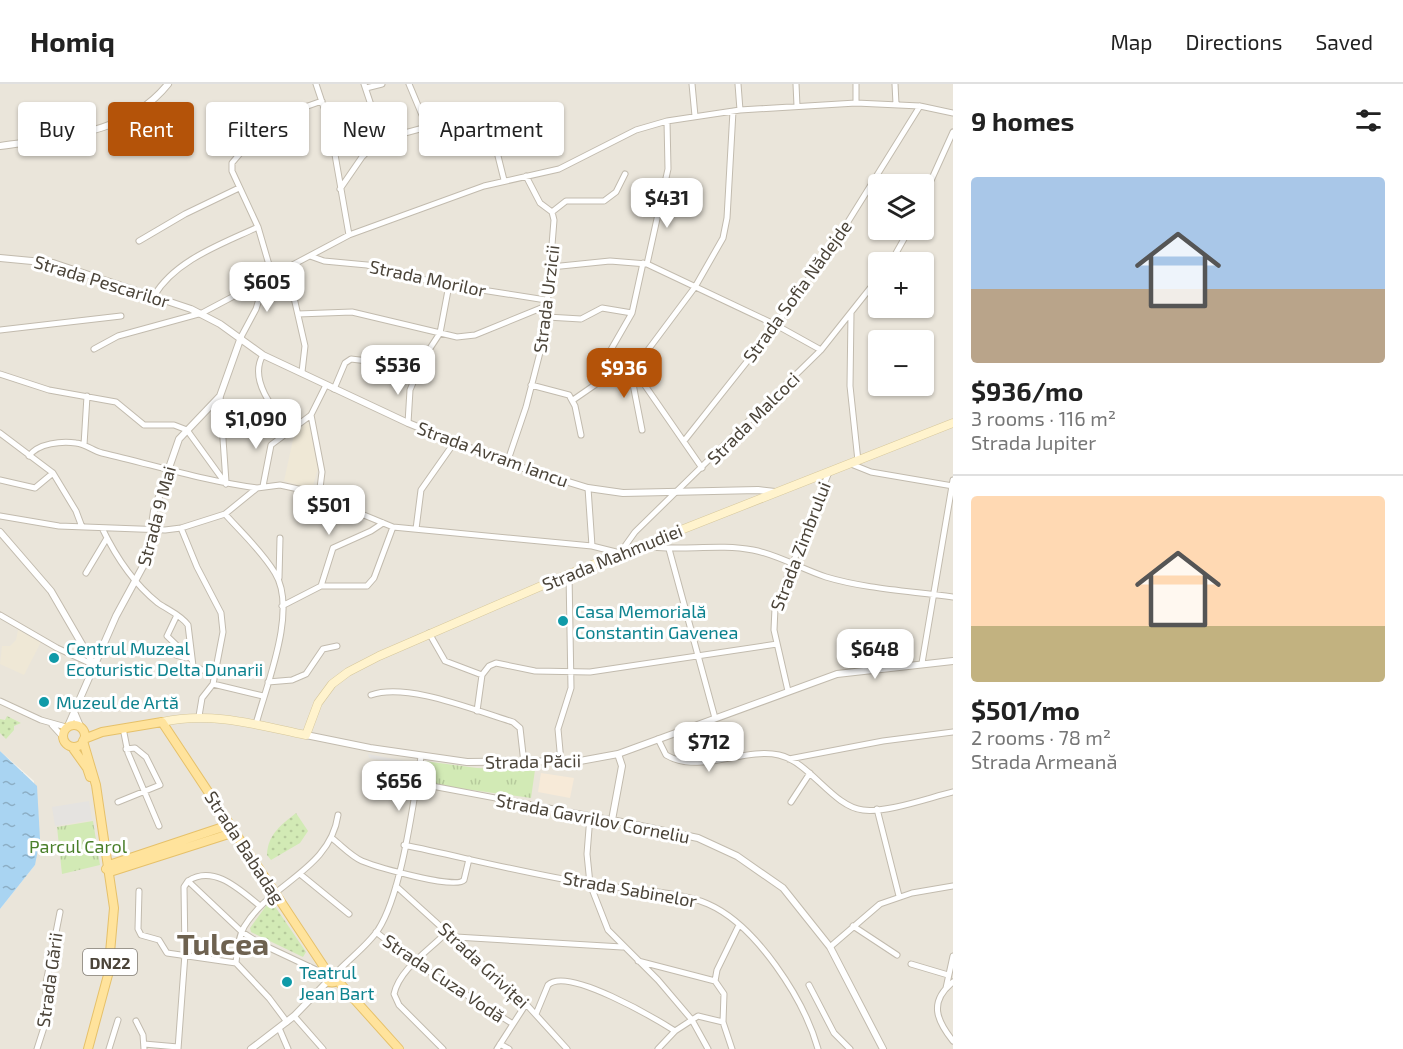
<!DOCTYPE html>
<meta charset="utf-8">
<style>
:root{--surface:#fff;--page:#f6f6f6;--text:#222;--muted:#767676;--line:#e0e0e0;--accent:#b45309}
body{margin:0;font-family:"Exo 2",sans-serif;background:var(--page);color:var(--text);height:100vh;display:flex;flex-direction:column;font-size:22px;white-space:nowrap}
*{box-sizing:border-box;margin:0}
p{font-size:20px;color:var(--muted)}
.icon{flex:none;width:33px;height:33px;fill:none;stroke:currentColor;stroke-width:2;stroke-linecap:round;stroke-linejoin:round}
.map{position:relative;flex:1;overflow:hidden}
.sheet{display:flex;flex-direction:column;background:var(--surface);width:450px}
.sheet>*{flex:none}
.hud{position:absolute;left:18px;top:18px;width:570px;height:54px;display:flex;gap:12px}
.tools{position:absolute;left:868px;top:90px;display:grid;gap:12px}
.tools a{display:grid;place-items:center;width:66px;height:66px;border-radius:6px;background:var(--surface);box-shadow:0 2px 4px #0004;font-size:30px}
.price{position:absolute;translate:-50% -51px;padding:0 14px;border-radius:12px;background:#fff;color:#222;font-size:20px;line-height:39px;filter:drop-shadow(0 2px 3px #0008)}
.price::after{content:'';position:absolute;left:50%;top:36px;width:18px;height:14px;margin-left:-9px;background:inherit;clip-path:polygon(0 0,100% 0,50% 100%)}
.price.active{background:var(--accent);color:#fff}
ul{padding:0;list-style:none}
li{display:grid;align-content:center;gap:12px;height:318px;padding:0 18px}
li+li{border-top:2px solid var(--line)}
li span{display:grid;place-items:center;height:186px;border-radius:6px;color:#555}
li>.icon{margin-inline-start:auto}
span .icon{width:108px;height:108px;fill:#fffc;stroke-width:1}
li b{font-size:26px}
h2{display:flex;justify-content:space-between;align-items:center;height:72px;padding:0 18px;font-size:26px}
.tag{padding:0 21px;border-radius:6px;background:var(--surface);box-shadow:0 2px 4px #0004;font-size:21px;line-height:54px}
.tag.active{background:var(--accent);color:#fff}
header{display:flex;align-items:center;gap:36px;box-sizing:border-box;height:84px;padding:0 30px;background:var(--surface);border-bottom:2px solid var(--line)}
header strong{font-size:28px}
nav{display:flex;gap:33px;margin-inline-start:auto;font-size:21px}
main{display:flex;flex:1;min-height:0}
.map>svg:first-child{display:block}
</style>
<header>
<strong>Homiq</strong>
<nav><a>Map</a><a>Directions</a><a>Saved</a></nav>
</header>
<main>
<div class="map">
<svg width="953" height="965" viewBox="0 0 953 965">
<defs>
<pattern id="grass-dots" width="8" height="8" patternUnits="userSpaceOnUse" patternTransform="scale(1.5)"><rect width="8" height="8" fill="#d2eab5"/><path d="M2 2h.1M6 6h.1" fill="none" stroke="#b6ca9c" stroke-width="1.8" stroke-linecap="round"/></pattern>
<pattern id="park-tufts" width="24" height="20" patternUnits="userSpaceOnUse" patternTransform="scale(1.5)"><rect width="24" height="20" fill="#d2eab5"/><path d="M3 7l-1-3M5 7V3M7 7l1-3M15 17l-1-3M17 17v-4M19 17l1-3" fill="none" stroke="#b6ca9c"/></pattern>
<pattern id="water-ripples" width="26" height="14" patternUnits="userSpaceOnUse" patternTransform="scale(1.5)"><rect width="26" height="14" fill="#a9d4f2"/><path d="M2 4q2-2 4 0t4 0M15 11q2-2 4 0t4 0" fill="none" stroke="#8caec5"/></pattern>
</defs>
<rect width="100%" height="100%" fill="#f6f3ec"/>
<path fill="#eae5da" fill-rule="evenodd" d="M0 0H953V965H0V825L35 781 34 697 0 667ZM879 100H924V146H879ZM879 178H924V224H879ZM879 256H924V302H879Z"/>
<path fill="#f7ead8" d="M541 689 574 694 570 714 538 708Z"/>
<path fill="#efe8d6" d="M306 339 309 340 318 384 312 405 284 397 294 351Z
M18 546 41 558 24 591 0 580 2 562H10L16 556Z"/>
<path fill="url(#grass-dots)" d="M7 632 21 639 14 642V646L6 655 0 649V635L5 636Z
M296 729 308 747 300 759 271 776 267 771C268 750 281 741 296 729Z
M269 818H272L306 868 303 873 251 848 250 844Z"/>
<path fill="url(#park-tufts)" d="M424 677 477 684 535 686 531 714 421 699Z
M93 737 100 781 62 790 57 743Z"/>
<path fill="#e5e3e0" d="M368 670 410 678 409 681 369 674Z
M89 717 92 736 55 742 52 723Z"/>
<path fill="url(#water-ripples)" d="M0 667 37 702 40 755 35 781 0 825Z"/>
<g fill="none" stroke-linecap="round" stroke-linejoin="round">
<g stroke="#c2bbae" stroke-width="7">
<path id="minor" d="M316 0 330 42 349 151
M409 0 427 43
M692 0 695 32
M738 0 740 26
M796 0 797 22
M856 0V19
M895 0 896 20
M366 4 382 0
M379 56 427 43 484 38 491 44 504 96
M340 105 362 73 379 56 380 48 364 0
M924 112 953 48
M552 128 566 117H604L616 108 625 90
M139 157 185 130 239 104
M310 172 324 177 367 181 437 199 546 216
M891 178 909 146
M647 180 668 85 667 37
M287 183 305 262 302 288
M551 183 610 177 647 180 776 241 821 266
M272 191 258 143 232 87V79L268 36 322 17
M154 212C175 176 222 160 258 143
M851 229 850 302 858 377
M298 230 352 228 457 253 475 251 546 222
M547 233 581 235 602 224 632 229
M0 246 121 232
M241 253 256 225 265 196
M94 265 118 252 202 229 349 151 484 102 559 85 636 46 667 37 740 26 856 19 920 22 953 29
M263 271C248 296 274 326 290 345
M635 287 702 384
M0 290 49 306 116 318 144 341H174L187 346 226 400
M531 301 569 311 575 322 581 351
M334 305 345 279 351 275 376 278 415 290
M220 312 226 398
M573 316 602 296 609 269 632 229 643 179
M311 331 322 388 319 412
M408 339 410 306 423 275 440 249 449 201
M642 346 633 300 636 282 695 203 723 154 727 134 733 27
M0 349 53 389 76 427 82 443
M684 357 776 241 841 149 920 22
M84 361 87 312
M29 372C38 359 62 357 76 359 86 360 93 367 102 369 154 381 204 397 257 404
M507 379 526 323 545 249 554 136 552 128 540 119 526 92
M851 380 871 388 953 402
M0 396 35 404 53 389
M263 402 271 361 311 331 326 301
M588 404 592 462
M225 430C241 448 262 467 275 489 298 526 266 602 256 640
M0 432 59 442 165 446 181 444 225 430 257 404 280 401 303 406 393 443 592 462 620 469 635 448 821 266 879 193
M102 444C115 471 134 500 158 519 168 526 181 531 188 541L193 582 215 591
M181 444 197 483 221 529 223 548 213 600 202 614 199 632
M416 445 421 406 454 359
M643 462C679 468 717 459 753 466 779 471 801 485 826 493 866 505 911 507 953 513
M669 465 715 634
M86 489 107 454
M279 494 280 454
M321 502 333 464 371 447 383 439
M282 522 321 502H367L374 494 393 443
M0 531 57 564 94 581
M177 531 167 552 191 575
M429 549 445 577 482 591
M145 562 186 574
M922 579 953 396
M268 598 292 596 306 590 323 565 337 562
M213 600 263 612
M788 607 774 546 775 524 829 388
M371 611C407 598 476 627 513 638L520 644 524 679
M0 617 41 636 66 643
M477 627 482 591 489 582 496 579 535 587 590 588 777 560
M52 641 63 653
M123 644 128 669 159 742
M658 655 666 671C700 691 744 663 779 671 810 678 833 723 863 726 887 729 928 714 953 708
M789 675 883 657 953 648
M561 678 558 645 571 604 569 490
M416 699 612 736
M118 718 160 701 146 673 135 664 126 665
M791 718 810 689
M877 725 899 812
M590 732 587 770 590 800 608 846 658 896 692 936 708 965
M333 755C342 762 351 772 362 777 377 783 456 806 464 796L469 775
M404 761C466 774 528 790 591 800 624 805 678 807 708 820 756 841 804 915 818 965
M300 790 349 830
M188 797 242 848 259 859 327 891
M188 797C214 780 240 806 260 822
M396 802 526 920 567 965
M139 807 138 845 141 851 159 856 167 869 236 879
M853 842 897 871
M376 848 414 878 513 940
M456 853 622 863
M830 863 880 820 912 809 953 802
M638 877 715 897
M236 879C237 868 238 854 244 843 270 799 330 786 338 731
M236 879 269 914 287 938
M911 880 948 891
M336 889C349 875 367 862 378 846 402 809 413 719 421 673
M953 898C928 918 937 937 953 957
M809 901 834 949 850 965
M946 904 953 872
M536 930 548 901C567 882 656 935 675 947
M294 932 323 965
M136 937 143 951 144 965
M279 944 288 965
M144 960 178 963
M500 960 509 965
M37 965 46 937V899L60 828
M109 965 118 936
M178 965 185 870 184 803 188 797
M443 965 399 921 394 910C400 884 430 866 448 847
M497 965 526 920
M658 965 675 947 698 932 723 938
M732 965 723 938 724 910 715 897 717 886 739 841"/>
</g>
<g stroke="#c2bbae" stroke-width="8">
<path id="tertiary" d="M0 62C60 53 127 51 168 0
M0 174 53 179 191 225 220 240 263 271 408 339 507 379 588 404 623 409 758 406 775 408
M0 448 51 507 94 581
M74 628 80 642
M68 642 116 532 147 475 154 427 179 355 220 312 241 253
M306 651 370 664 467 678 580 677 618 670 837 590 953 577
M618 670 622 682 612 736 698 754 737 772 783 804 830 863 883 965
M251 965 294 932 328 897"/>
</g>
<g stroke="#d6c79b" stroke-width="9">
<path id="secondary" d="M162 638C212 627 257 641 306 651L318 619 332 600 348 588 379 572 569 490 953 339"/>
</g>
<g stroke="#e6c16a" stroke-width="10">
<path id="primary" d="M63 652a11 11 0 1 1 22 0a11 11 0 1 1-22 0Z
M84 655 102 648 162 638 328 889
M83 657 96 701 114 824 108 891 88 965
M72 663 87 684 90 693
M106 785 109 781 229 741
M110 788 235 748
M326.5 893a5.5 5.5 0 1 1 11 0a5.5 5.5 0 1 1-11 0Z
M337 896 399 965"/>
</g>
<use href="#minor" stroke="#fff" stroke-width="5"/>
<use href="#tertiary" stroke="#fff" stroke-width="6"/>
<use href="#secondary" stroke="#fff3cd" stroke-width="8"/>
<use href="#primary" stroke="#ffe39c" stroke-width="8"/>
</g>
<g fill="#0f9aa8" stroke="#fff" stroke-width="2">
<circle cx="563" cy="537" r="6"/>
<circle cx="54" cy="574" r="6"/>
<circle cx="44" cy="618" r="6"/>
<circle cx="287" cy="898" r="6"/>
</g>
<g text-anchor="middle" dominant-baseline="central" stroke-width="6" stroke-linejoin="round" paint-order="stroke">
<rect fill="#fff" stroke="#817c74" stroke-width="1.5" x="83" y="865" width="54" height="26" rx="4.5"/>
<g font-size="16" font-weight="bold" fill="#4b4439">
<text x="110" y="878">DN22</text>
</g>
<g font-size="18" fill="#4b4439" stroke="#fff">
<text transform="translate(428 194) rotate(12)">Strada Morilor</text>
<text transform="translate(102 197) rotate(17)">Strada Pescarilor</text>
<text transform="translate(797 207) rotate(-54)">Strada Sofia Nădejde</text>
<text transform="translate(546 215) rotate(-83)">Strada Urzicii</text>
<text transform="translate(753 334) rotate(-45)">Strada Malcoci</text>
<text transform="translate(493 370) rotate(20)">Strada Avram Iancu</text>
<text transform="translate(156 432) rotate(-75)">Strada 9 Mai</text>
<text transform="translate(800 462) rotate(-69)">Strada Zimbrului</text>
<text transform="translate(612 473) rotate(-22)">Strada Mahmudiei</text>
<text transform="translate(533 677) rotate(-1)">Strada Păcii</text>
<text transform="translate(593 734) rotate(11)">Strada Gavrilov Corneliu</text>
<text transform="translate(245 763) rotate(57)">Strada Babadag</text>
<text transform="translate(630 805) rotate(10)">Strada Sabinelor</text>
<text transform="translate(484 881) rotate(43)">Strada Griviței</text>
<text transform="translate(444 894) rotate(34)">Strada Cuza Vodă</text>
<text transform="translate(49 896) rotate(-82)">Strada Gării</text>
</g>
<g font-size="18" fill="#0d838f" stroke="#fff" text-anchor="start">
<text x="575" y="527">Casa Memorială<tspan x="575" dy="21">Constantin Gavenea</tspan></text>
<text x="66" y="564">Centrul Muzeal<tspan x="66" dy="21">Ecoturistic Delta Dunarii</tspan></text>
<text x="56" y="618">Muzeul de Artă</text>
<text x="299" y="888">Teatrul<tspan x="299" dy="21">Jean Bart</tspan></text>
</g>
<g font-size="18" fill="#4a7f2a" stroke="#fff">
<text x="78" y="762">Parcul Carol</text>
</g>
<g font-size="30" font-weight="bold" fill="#6e6250" stroke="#fff">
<text x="223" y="859">Tulcea</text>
</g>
</g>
</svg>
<div class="tools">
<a><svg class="icon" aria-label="layers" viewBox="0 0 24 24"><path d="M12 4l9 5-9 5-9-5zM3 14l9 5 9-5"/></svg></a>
<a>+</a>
<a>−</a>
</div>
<b class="price" style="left:667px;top:145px">$431</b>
<b class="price" style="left:267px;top:229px">$605</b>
<b class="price" style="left:398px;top:312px">$536</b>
<b class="price active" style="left:624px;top:315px">$936</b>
<b class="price" style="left:256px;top:366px">$1,090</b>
<b class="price" style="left:329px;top:452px">$501</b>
<b class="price" style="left:875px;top:596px">$648</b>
<b class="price" style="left:709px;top:689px">$712</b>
<b class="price" style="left:399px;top:728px">$656</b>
<div class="hud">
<a class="tag">Buy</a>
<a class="tag active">Rent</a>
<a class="tag">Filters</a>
<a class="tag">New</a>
<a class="tag">Apartment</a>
</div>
</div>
<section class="sheet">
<h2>9 homes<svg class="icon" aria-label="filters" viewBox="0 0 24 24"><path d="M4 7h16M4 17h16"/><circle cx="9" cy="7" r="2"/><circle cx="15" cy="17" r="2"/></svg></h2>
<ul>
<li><span style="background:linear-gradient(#a9c7e8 60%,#b9a48a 0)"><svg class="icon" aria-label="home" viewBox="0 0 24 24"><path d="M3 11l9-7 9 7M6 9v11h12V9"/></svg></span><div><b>$936/mo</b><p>3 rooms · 116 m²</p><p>Strada Jupiter</p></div></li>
<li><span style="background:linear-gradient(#ffd9b3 70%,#c2b280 0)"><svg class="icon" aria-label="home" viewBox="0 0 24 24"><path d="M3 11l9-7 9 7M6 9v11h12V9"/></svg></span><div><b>$501/mo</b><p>2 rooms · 78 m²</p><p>Strada Armeană</p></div></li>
</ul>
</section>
</main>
